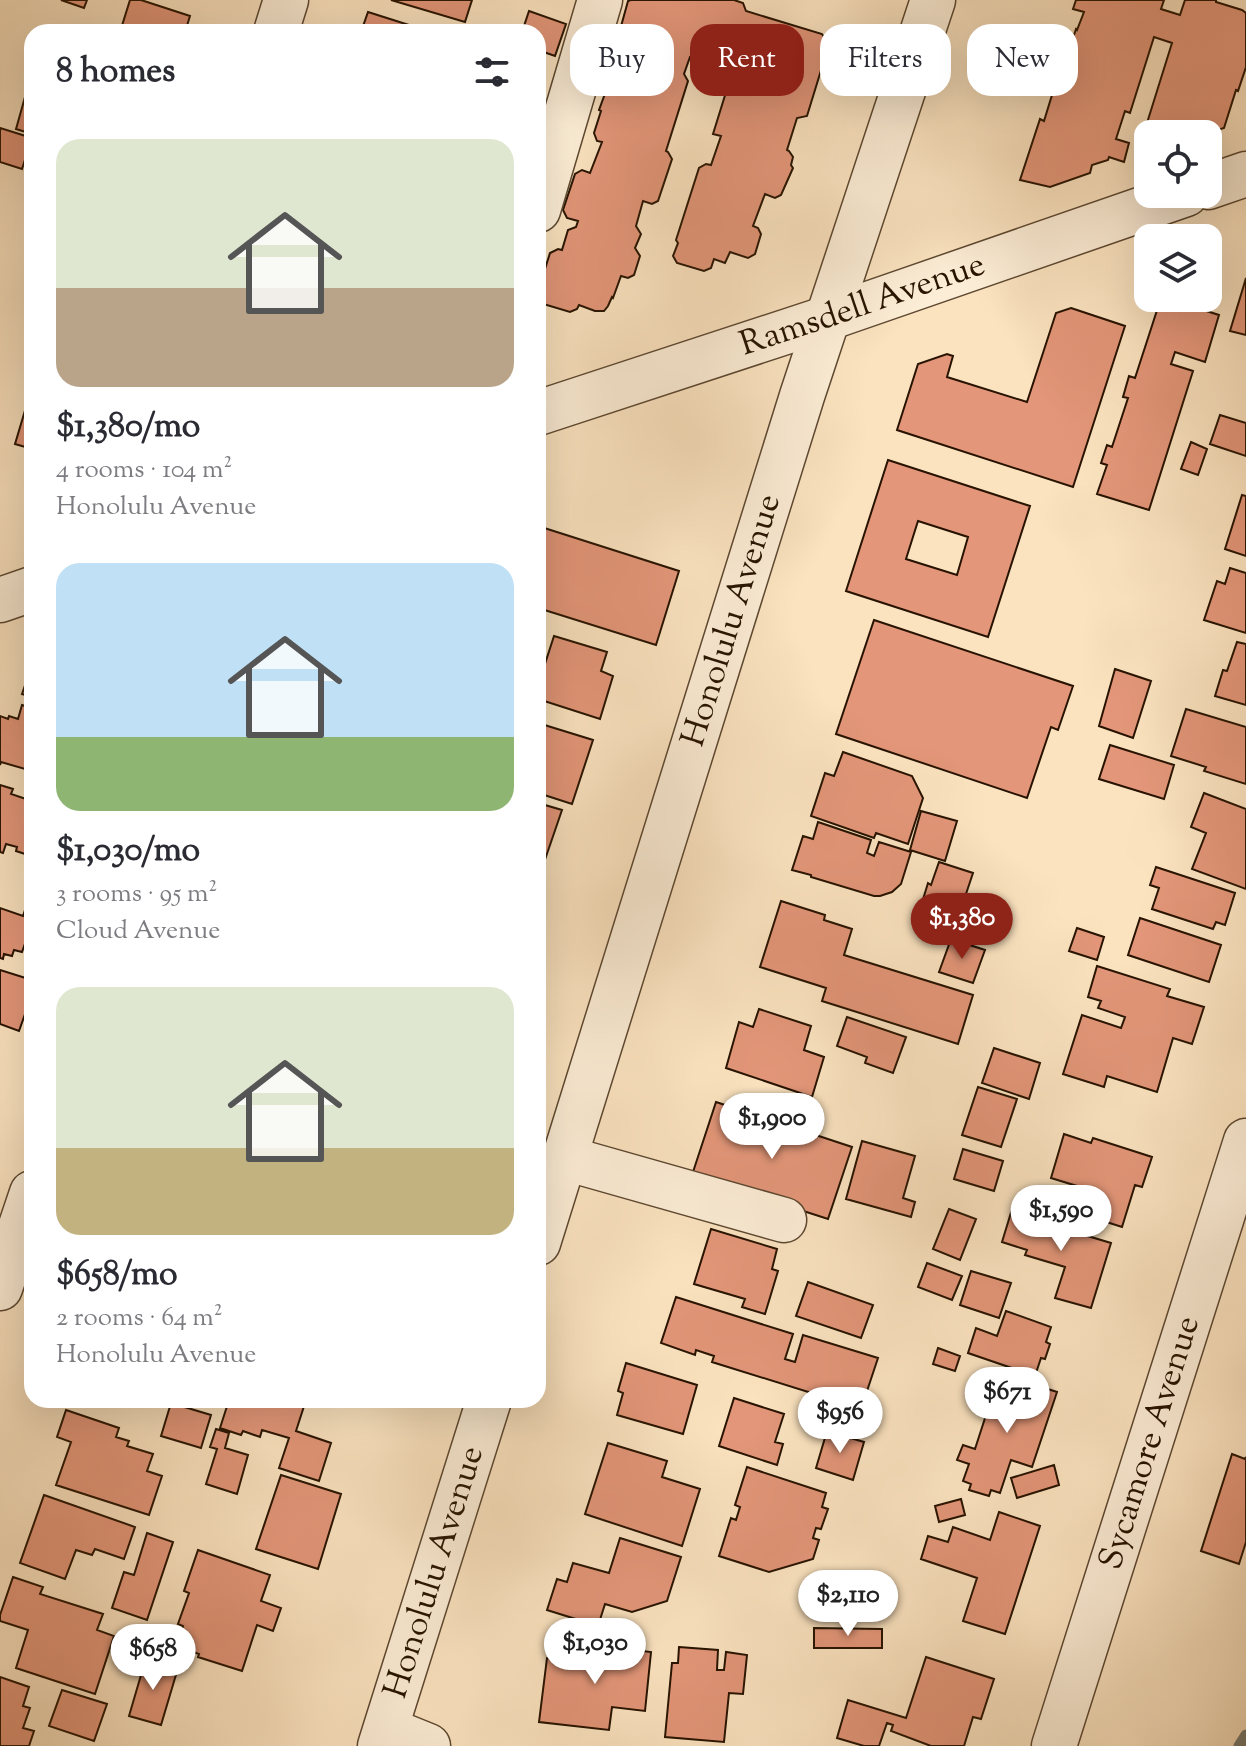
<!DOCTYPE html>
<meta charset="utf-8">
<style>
:root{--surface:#fff;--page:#f7f7f7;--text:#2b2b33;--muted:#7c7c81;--accent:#8f2418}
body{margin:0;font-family:"Sorts Mill Goudy",serif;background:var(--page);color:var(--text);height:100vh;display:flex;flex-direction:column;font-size:30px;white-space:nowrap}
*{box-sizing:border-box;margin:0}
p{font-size:26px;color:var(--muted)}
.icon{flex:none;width:44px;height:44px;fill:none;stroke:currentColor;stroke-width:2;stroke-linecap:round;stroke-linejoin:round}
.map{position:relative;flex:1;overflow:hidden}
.sheet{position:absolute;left:24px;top:24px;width:522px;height:1384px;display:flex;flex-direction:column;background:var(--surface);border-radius:24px;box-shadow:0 8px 32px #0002}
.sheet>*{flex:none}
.hud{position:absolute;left:570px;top:24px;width:556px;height:72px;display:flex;gap:16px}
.controls{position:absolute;left:1134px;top:120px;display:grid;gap:16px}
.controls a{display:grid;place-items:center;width:88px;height:88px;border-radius:16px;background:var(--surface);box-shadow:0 8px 32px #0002;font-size:40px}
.price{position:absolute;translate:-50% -68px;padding:0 18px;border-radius:28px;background:#fff;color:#222;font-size:26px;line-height:52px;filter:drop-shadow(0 2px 4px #0008)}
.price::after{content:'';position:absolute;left:50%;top:48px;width:24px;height:18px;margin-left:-12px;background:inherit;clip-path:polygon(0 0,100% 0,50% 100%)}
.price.active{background:var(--accent);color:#fff}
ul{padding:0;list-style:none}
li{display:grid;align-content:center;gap:16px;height:424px;padding:0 32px}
li span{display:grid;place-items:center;height:248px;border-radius:24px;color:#555}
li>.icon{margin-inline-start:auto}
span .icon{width:144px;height:144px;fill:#fffc;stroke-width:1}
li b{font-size:34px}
h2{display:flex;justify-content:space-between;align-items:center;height:96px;padding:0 32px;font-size:34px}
.chip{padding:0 28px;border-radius:24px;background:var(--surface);box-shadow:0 8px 32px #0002;font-size:28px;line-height:72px}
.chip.active{background:var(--accent);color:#fff}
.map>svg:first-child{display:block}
</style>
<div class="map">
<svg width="1246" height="1746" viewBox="0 0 1246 1746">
<rect width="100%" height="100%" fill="#fbe3c0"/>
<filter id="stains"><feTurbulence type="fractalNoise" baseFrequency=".0025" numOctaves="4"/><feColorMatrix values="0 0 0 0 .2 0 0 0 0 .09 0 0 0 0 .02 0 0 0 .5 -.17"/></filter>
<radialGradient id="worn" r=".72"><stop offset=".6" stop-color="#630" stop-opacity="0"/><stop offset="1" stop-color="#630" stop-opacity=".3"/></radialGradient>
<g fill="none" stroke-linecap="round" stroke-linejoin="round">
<path stroke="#717871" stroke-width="11" d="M1239 1746 1246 1735"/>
</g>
<path fill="#e39679" stroke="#271300" stroke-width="2" fill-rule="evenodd" d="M61 0H87L84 8Z
M130 0H141L190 16 185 32H120Z
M391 0H472L465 22Z
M631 0H734L743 3 746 11 822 34 826 40 823 47 826 54 807 116 797 118 787 150 789 151 793 157 791 165 793 168 781 195 775 198 765 194 753 226 758 228 761 234 755 254 748 258 730 252 725 263 714 259 711 268 704 271 677 263 673 256 678 243 676 240 699 168 706 164 711 165 721 136 713 134 727 89 734 85 738 86 740 78 736 77 735 71 690 57 684 74 688 81 666 151 668 152 672 159 658 201 652 204 643 201 636 226 641 234 635 248 640 256 634 275 628 278 621 276 613 298 612 297 608 306 604 311H595L579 305 577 309 570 312 540 303 538 291 550 253 558 249 562 250 568 230 576 227 578 221 567 218 563 210 575 174 582 170 590 173 602 142 597 141 594 133 601 111 599 110 617 61 614 54 620 30 628 1Z
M1076 0H1164L1161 9 1180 15 1185 0H1216V2L1242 10 1246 13V67L1238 91 1236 90 1224 128 1205 134 1191 132 1183 134 1147 123 1172 43 1154 37 1130 113 1125 111 1116 139 1129 143 1124 162 1109 157 1108 160 1092 165 1090 173 1050 187 1020 180 1040 119 1044 121 1056 82 1061 83 1066 65H1064L1076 29 1077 30 1084 12 1073 9Z
M529 11 566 24 555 56 538 50V32H522Z
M368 12 431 32H361Z
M27 90 32 91V134L16 129Z
M0 128 32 138 22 169 0 162Z
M1246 278V335L1230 331Z
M1161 298H1176L1175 301 1219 315 1205 362 1175 352 1171 364 1193 371 1149 510 1097 494 1107 465 1101 463 1107 445 1112 447 1128 398 1123 397 1129 376 1135 378Z
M1071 308 1125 326 1073 487 897 430 918 364 947 354 953 356 947 377 1027 402 1056 313Z
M32 387V449L15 444Z
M1220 415 1246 423V456L1210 444Z
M1191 442 1207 449 1198 475 1181 469Z
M888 460 1030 506 988 637 846 591ZM918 521 968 537 957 575 906 559Z
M1242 495 1246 496V556L1225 549Z
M538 526 679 571 656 645 538 608Z
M1230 568 1246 573V633L1204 620 1217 581 1225 584Z
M874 620 1073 686 1058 730 1051 727 1027 798 836 734Z
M554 636 607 652 601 671 613 676 600 719 538 699V671L542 673Z
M1237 642 1246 644V705L1215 696 1223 670 1227 671Z
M32 665V697L22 694Z
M1115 669 1151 681 1133 738 1099 726Z
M22 705 32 708V771L1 762 0 765V716L8 719 9 716 18 719Z
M1186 709 1246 727V784L1204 771 1206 767 1171 756Z
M538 723 593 740 572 804 538 793Z
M1110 745 1174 765 1164 799 1099 779Z
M843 752 912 776 923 798 908 844 876 833 874 838 811 816 825 773 834 776Z
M0 785 13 789 11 794 32 801V852L29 851 28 855 16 851 17 847 6 844 3 853 0 852Z
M1204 793 1246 809V889L1192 869 1206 833 1191 827Z
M538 803 562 810 538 880Z
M921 811 957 821 945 861 910 850Z
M818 822 871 840 867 853 874 856 879 842 911 852 901 884 892 892 880 896H874L811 877V875L792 870 803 836 813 839Z
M939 862 973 873 965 897 968 898 957 935 916 922 928 883 931 885Z
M1156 867 1235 893 1225 925 1216 922 1213 929 1152 909 1159 888 1150 885Z
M32 889V924L22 952 14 950 12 956 4 954 3 959 0 958V908L23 916Z
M781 901 825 915 824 920 852 929 844 955 973 995 958 1044 822 1001 826 988 760 967Z
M1140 918 1221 945 1209 982 1128 955Z
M1077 928 1104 937 1097 960 1069 951Z
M951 939 985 950 973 983 939 972Z
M1097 966 1170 989 1167 996 1204 1007 1192 1044 1173 1038 1157 1092 1107 1076 1104 1087 1063 1074 1082 1015 1121 1028 1125 1017 1098 1008 1101 1001 1088 997Z
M0 970 32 980V1004L29 1003 19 1031 0 1024Z
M759 1009 811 1026 804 1050 824 1057 812 1097 726 1068 739 1022 753 1027Z
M847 1017 906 1037 893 1073 865 1063 867 1057 837 1046Z
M994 1048 1040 1063 1029 1099 982 1083Z
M978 1087 1017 1099 1001 1147 962 1135Z
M716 1102 852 1147 828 1219 692 1175Z
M1064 1134 1091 1143 1093 1138 1152 1157 1142 1187 1135 1185 1122 1227 1069 1210 1077 1186 1051 1178Z
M862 1141 915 1156 903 1198 915 1202 911 1217 846 1199Z
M963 1149 1003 1161 994 1191 954 1179Z
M1013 1206 1063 1222 1061 1228 1111 1243 1091 1308 1055 1298 1065 1267 1025 1255 1027 1250 1002 1242Z
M949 1209 976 1219 960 1260 933 1249Z
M711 1229 777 1249 772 1269 778 1271 765 1314 742 1307 745 1299 694 1284Z
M927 1263 962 1276 952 1300 918 1287Z
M971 1271 1011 1283 999 1318 960 1305Z
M808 1282 873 1305 861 1338 796 1316Z
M676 1297 793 1334 785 1359 795 1362 803 1335 878 1358 860 1412 818 1398V1395L712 1362 714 1356 696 1350 695 1355 661 1343Z
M1006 1311 1051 1327 1046 1342 1050 1344 1045 1359 1041 1358 1035 1376 968 1353 976 1328 997 1336Z
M938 1348 960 1356 955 1371 933 1364Z
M626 1363 697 1385 683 1434 617 1415 623 1393 618 1391Z
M997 1381 1023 1389 1026 1382 1057 1392 1032 1467 1011 1460 1000 1493 991 1490 989 1496 969 1490 971 1484 963 1481 969 1464 957 1460 963 1445 975 1449Z
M734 1398 784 1414 775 1442 783 1444 777 1465 719 1446Z
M229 1400H306L296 1431 331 1443 319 1481 279 1468 289 1438 262 1430 260 1437 243 1431 241 1435 220 1428Z
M171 1403 211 1415 201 1448 161 1436Z
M66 1410 119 1428 116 1437 129 1441 127 1446 153 1454 147 1471 162 1476 149 1515 56 1485 71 1442 57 1437Z
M216 1429 229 1433 225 1448 248 1455 237 1494 206 1484 217 1449 210 1447Z
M827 1431 864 1442 853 1480 816 1468Z
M608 1443 667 1461 662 1477 700 1489 682 1546 585 1514Z
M1232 1454 1245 1459 1246 1457V1542L1239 1564 1201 1551Z
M1054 1465 1059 1485 1017 1498 1011 1478Z
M747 1467 826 1493 822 1507 828 1509 821 1529 816 1528 813 1538 819 1540 813 1559 769 1572 719 1556 731 1518 736 1520 740 1507 735 1505Z
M281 1475 341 1494 318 1569 256 1549Z
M44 1495 135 1527 124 1559 95 1549 92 1555 76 1550 65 1579 20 1563Z
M961 1499 965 1515 939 1522 935 1506Z
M999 1512 1040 1526 1005 1634 963 1621 977 1578 921 1559 928 1536 948 1542 953 1527 990 1540Z
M147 1533 173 1542 147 1620 112 1608 124 1572 134 1575Z
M620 1538 681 1557 667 1601 632 1612 605 1604 598 1626 547 1610 557 1579 567 1582 573 1563 609 1573Z
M198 1550 270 1575 261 1601 281 1608 273 1631 257 1625 242 1671 198 1657 199 1654 172 1644 176 1632 181 1633 183 1626 178 1624 189 1593 184 1591Z
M13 1577 43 1587 40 1594 103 1614 97 1630 114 1636 95 1694 16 1668 28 1630 0 1621V1615Z
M814 1628 882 1629V1648H814Z
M579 1643 651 1652 645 1711 612 1707 609 1730 539 1722 547 1658 577 1662Z
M679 1647 718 1650 717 1670H724L726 1652 747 1655 743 1694 729 1693 724 1742 665 1737 672 1663H678Z
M926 1657 994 1679 981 1719 973 1717 964 1746H931L891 1731 893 1725 887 1723 879 1746H864L837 1738 848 1700 906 1718Z
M146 1658 178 1668 161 1725 129 1716Z
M0 1677 29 1687 23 1706 30 1708 23 1728 34 1731 29 1746H0Z
M62 1690 107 1704 94 1741 49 1726Z"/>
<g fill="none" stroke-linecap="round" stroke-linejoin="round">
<g stroke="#5c4730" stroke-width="47">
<g id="minor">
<path d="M276 32 286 0"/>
<path d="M1208 187 1246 174"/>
<path d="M538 210 600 0"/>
<path id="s1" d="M538 413 828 318 1186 194"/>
<path d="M0 600 32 589"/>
<path d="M565 1158 784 1220"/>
<path id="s2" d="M538 1243 802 396 933 0"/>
<path d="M0 1288 32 1193"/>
<path d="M386 1729 428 1746"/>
<path id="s3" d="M380 1746 489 1400"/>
<path id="s4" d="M1054 1746 1246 1141"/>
</g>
</g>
<use href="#minor" stroke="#fcedd6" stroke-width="44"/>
</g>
<g text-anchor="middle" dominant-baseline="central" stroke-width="6" stroke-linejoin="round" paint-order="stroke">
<g font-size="34" fill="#271300" stroke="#fcedd6">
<text stroke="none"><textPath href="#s1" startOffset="342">Ramsdell Avenue</textPath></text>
<text stroke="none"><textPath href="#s2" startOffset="652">Honolulu Avenue</textPath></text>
<text stroke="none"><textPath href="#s4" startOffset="318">Sycamore Avenue</textPath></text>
<text stroke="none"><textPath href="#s3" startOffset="182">Honolulu Avenue</textPath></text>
</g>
</g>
<rect width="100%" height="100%" filter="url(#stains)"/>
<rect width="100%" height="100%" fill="url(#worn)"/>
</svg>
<div class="controls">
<a><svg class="icon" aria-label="locate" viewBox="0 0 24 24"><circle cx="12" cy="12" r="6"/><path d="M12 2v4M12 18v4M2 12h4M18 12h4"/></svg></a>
<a><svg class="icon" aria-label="layers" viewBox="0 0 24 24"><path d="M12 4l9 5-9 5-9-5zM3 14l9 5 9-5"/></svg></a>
</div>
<b class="price active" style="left:962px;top:961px">$1,380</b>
<b class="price" style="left:772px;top:1161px">$1,900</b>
<b class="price" style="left:1061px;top:1253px">$1,590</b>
<b class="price" style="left:1007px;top:1435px">$671</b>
<b class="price" style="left:840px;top:1455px">$956</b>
<b class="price" style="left:848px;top:1638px">$2,110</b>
<b class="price" style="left:595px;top:1686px">$1,030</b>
<b class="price" style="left:153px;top:1692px">$658</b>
<div class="hud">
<a class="chip">Buy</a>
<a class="chip active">Rent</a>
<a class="chip">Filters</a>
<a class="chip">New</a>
</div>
<section class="sheet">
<h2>8 homes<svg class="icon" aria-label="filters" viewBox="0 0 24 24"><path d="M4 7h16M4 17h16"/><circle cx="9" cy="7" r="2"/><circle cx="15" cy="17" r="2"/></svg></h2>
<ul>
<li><span style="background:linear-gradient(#dfe7d0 60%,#b9a48a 0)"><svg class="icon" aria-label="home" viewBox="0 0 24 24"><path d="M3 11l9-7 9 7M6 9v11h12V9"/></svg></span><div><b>$1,380/mo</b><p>4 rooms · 104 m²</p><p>Honolulu Avenue</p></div></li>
<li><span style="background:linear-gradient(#bfe0f5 70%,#8fb573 0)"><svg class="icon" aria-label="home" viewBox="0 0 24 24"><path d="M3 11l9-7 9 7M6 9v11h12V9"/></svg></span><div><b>$1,030/mo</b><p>3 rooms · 95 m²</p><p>Cloud Avenue</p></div></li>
<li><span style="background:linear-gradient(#dfe7d0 65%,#c2b280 0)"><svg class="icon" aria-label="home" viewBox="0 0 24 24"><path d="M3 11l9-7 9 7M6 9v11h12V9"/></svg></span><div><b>$658/mo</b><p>2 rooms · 64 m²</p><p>Honolulu Avenue</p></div></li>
</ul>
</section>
</div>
